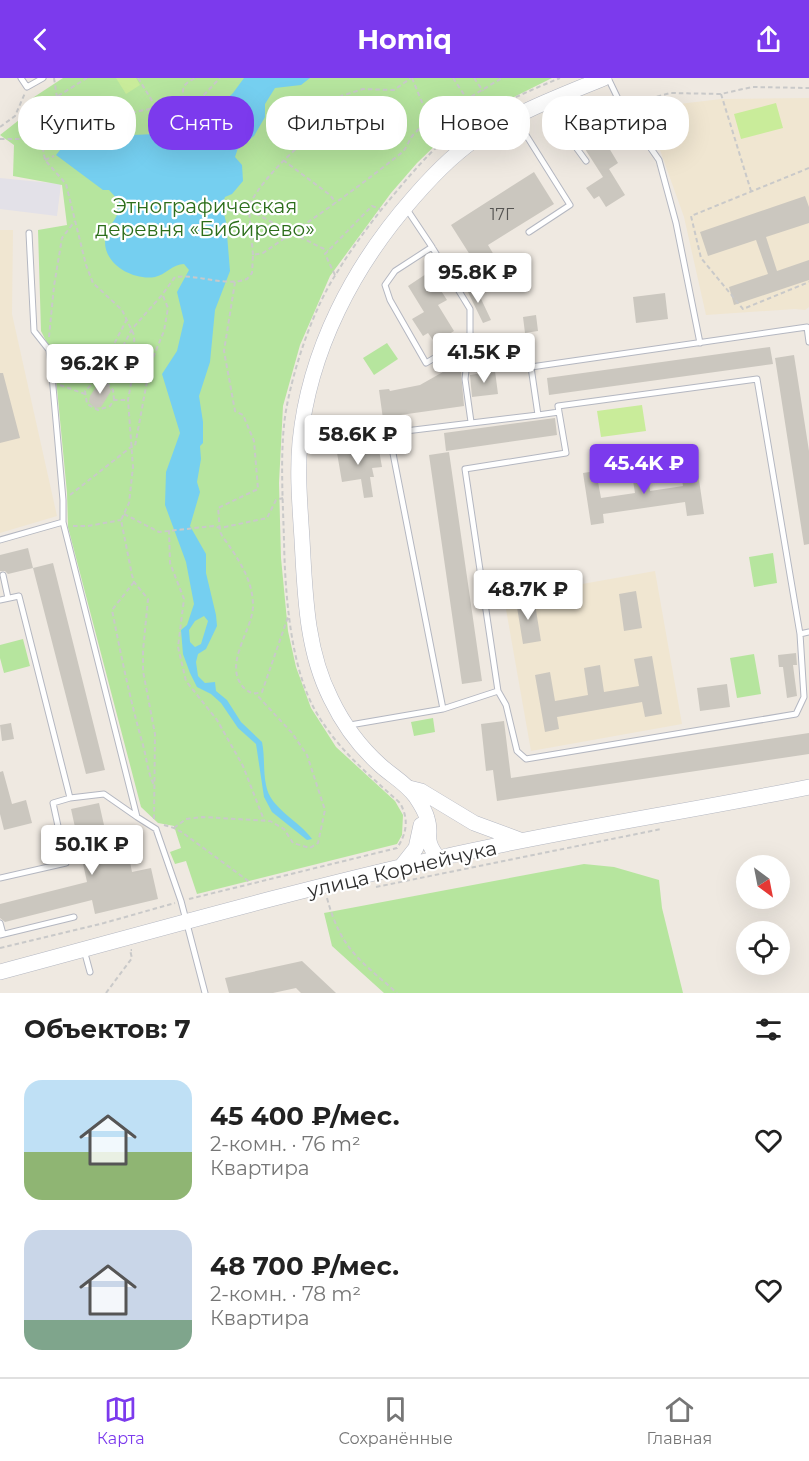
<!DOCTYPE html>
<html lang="ru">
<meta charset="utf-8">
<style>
:root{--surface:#fff;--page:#f2f2f2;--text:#222;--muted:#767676;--line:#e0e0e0;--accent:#7c3aed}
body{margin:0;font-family:Montserrat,sans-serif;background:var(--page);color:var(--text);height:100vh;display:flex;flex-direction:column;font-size:22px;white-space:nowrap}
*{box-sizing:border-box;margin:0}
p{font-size:20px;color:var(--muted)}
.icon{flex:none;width:33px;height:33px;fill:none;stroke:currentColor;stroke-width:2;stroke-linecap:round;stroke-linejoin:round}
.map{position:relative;height:915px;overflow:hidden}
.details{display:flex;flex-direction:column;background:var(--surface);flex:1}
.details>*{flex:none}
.guide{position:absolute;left:18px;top:18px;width:774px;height:54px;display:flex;gap:12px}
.needle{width:39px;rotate:148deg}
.controls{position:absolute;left:736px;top:777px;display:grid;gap:12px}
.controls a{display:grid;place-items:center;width:54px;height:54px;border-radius:50%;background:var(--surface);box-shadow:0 6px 24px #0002;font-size:30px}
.price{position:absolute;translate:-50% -51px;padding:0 14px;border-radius:6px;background:#fff;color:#222;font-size:20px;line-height:39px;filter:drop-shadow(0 2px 3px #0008)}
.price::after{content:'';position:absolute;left:50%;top:36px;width:18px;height:14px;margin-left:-9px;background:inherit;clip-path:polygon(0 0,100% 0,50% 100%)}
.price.on{background:var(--accent);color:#fff}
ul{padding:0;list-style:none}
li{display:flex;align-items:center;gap:18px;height:150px;padding:0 24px}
li span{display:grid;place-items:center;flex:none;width:168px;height:120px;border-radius:18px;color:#555}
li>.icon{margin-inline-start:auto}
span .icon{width:72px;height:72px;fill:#fffc;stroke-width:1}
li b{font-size:26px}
h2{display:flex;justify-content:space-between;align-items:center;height:72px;padding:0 24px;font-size:26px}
.tag{padding:0 21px;border-radius:24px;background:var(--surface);box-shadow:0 6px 24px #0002;font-size:21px;line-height:54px}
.tag.on{background:var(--accent);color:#fff}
header{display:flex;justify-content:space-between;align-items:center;height:78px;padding:0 24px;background:var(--accent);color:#fff;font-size:27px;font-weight:700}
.tab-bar{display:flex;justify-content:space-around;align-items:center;height:84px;border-top:2px solid var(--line);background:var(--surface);font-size:16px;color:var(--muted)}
.tab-bar a{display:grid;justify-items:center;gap:3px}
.tab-bar .on{color:var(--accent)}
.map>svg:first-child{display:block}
</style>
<header><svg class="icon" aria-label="back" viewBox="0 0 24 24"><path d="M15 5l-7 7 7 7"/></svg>Homiq<svg class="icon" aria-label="share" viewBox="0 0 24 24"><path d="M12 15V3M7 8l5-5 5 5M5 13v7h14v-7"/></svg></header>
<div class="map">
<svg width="809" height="915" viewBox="0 0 809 915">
<rect width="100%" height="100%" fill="#efe9e1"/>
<path fill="#e3e1e8" d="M0 100 61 106 57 138 0 131Z"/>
<path fill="#f0e6d1" d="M809 20V229L805 232 795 231 706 237 684 139 645 30 721 21Z
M0 152H13L12 236 57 438 0 455Z
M655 493 682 646 531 673 504 520Z"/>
<path fill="#b6e59e" d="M63 0H552L474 39 449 54 417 85 391 115 330 198 300 267 283 328 279 405 281 480 288 553 296 589 311 630 336 669 395 723 403 737 402 757 397 766 197 816 186 783 175 786 170 774 181 770 174 748 158 745 141 729 68 449 67 415 54 279 41 253 38 152 67 147 62 107 13 98 14 67 0 57 19 42 28 23Z
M387 265 398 281 374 297 363 280Z
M773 475 777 505 754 509 749 479Z
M23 561 30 588 4 595 0 580V567Z
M754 576 761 616 737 620 730 580Z
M433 640 435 654 414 658 411 644Z
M584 786 614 789 659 802 662 830 683 915H384L332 868 324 835Z"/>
<path fill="#c9ec9a" d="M116 0H136L140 7 126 16Z
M776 25 783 50 741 61 734 36Z
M642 327 646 353 601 359 597 333Z"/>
<path fill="#75cff0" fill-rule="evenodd" d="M244 0H310L301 7 275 10 265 26V39L254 58 238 70 235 79 242 87 243 103 232 116 225 119 222 128 226 144 230 193 215 232 210 284 199 318 203 344V365L200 368 201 381 197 404 200 414 190 448 206 476V495L216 537 217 548 206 571 198 576 196 584 198 598 205 605 215 604 216 613 227 622 241 644 262 664C265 678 263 693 266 707 270 731 299 742 312 761L307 762 272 734 264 719 256 666 238 650 221 625 211 616 197 609 190 595 183 576 181 552 187 547 194 526 186 484 165 427 166 394 180 355 162 296 177 273 184 243 177 214 189 192 184 186C173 186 165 197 155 199 132 203 99 184 106 157 108 149 114 144 117 137 118 132 118 127 119 123L109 112H103L56 77 60 72 93 61 132 57 181 55 198 49 233 15ZM204 538 208 543 201 566 195 569 190 564 189 552 195 543Z"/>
<path fill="#cbc7bf" d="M603 60 618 85 609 91 625 117 606 129 599 118 594 121 586 110 603 99 585 71Z
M534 94 554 126 488 167 500 187 473 204 469 197 479 191 451 147Z
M805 118 809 129V145L766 159 777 193 809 182V202L734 227 729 209 768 196 756 162 708 178 700 154Z
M429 194 447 222 438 227 454 253 435 265 428 255 423 258 412 241 424 234 408 208Z
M474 206 491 242 483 245 466 210Z
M665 215 668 241 636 245 633 219Z
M536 237 538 253 525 255 523 239Z
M770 269 773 286 549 317 547 300Z
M514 275 516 290 508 291 506 276Z
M794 277 809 373V466L804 467 775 280Z
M457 286 461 294 464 328 393 338V340L383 341 379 312 389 311 390 313 420 307Z
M495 293 498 316 472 319 470 297Z
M0 295H3L20 360 0 365Z
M103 304 109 308 111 313 101 329 95 330 89 324 90 318 98 306Z
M555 340 557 357 446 373 444 355Z
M355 366 357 376 379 372 382 389 372 390 374 399H370L373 419 364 420 361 401 342 404 336 369Z
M449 374 482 603 462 606 429 377Z
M647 388 650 413 683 408 680 390 697 388 704 436 687 438 685 424 603 436 604 445 591 447 583 395 596 393 601 420 635 415 631 390Z
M28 470 33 490 8 496 5 493H0V477Z
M53 485 105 692 86 696 33 490Z
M636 513 642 550 624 553 619 516Z
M577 514 580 528 562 531 560 517Z
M534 520 541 563 523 566 516 523Z
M796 575 797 587H793L797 618 787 620 783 589H779L778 577Z
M652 578 662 636 645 639 642 624 557 639 559 651 545 654 535 597 550 594 555 623 588 617 584 590 600 587 604 614 639 608 634 581Z
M727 606 730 629 700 633 697 610Z
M504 643 511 700 809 655V676L497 723 493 692 486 693 481 646Z
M11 645 14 661 2 663 0 647Z
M3 693 12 726 26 722 32 745 4 752 0 736V694Z
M99 725 111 778 128 774 132 794 151 790 158 821 95 836 92 822 5 844 0 840V826L87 804 71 731Z
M302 883 336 915H301L296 910 273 915H229L225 900Z"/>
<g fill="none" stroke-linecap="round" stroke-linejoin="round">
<g stroke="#b4b7c1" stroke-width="7">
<path id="lane" d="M21 0 27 9 43 0
M608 0 622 29 659 82 676 145 700 265
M545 27 586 83
M516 41 570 127 529 154
M406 130 432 169 470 231V259L465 301 471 344
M29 155 34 253 49 272 51 286 63 422V444L137 739 156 751 181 823 205 915
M432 169 395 193 385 207 390 222 426 285 470 259
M538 337 531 289 807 249 809 264
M0 462 63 444
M3 497 8 520
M0 522 19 518 70 720 104 716 137 739
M498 613 506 627 517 673 526 681 796 636 804 619 800 556
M443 631 498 613 465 391 566 375 559 334
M350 647 443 631 389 355 538 337 559 334 558 328 757 301 800 556 809 554
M0 800 66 785 53 725 70 720
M0 845 3 856
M0 857 74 839
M84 872 90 894"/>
</g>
<g stroke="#b4b7c1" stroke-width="16">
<path id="secondary" d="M409 710 421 713 474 745 520 762
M438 780C422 759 433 759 427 740 425 733 420 725 416 719 406 705 392 698 380 687 360 669 343 646 331 621 306 572 305 515 302 461 300 429 297 396 300 364 309 272 354 187 414 119 434 96 456 73 482 57 520 33 563 17 604 0
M401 789 416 770 421 747
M0 894C146 855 292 813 439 780 562 752 686 734 809 709"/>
</g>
<path stroke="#c9c9c9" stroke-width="2" stroke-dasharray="4.5 3" stroke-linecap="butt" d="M54 0 62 53
M138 0 156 29
M412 0 431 46 446 61
M453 0 467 21 502 0
M474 0 483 13
M721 16 751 113
M58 18 87 0
M184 22C181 9 184 5 196 0
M628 27 670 15 721 16 752 9 809 10
M0 49 15 38 25 15
M0 61H27L42 65
M311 61 316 41 341 18 363 11 394 12 411 0
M45 82 54 78
M283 82 330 117 336 125
M809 90 691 138 701 180 743 231 809 204
M249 132 292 155C329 130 365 104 400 76 407 71 408 63 413 57 428 41 447 30 467 21
M253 177 249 132 247 131C262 101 286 80 311 57
M335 197 325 176 372 128 380 131
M235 204 224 273 235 333 243 337 254 363 258 411 218 430C219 437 219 446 220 453 221 458 227 464 230 469 242 487 253 505 253 528 253 552 221 588 245 611 251 616 255 616 262 614L289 536
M127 241 111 272 119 276 132 251 162 217 175 199C199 196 224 209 247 201L252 195 253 177 263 175 292 155 328 173
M49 259 54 208 62 160 75 143
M101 303 115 274
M60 307 85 316
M114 322 113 312 106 304H94L85 313 87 326 98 332 110 328 114 322H128
M70 417 131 369 135 368 150 287 164 253 168 230 163 218
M124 436 159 454 213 448 220 450 267 440 276 422 283 420
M73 448H88L121 442
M169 452 170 485 184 521 178 569 186 603 217 642 243 688 264 742
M134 504 112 532C121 577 130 622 143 667 147 681 147 693 154 707
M154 741 155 656 143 593V573L148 521 134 504 132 497 121 442 129 425 133 389 128 322 135 284 134 257 122 232 93 205 86 187 66 106 45 82 42 65 46 59 107 40 201 20 220 0
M164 747 174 750 183 755 251 805
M174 750 186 741 203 739 270 743 284 751 293 765 310 770 318 765 325 732 307 677 292 655 256 616
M376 809 661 751
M327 820C341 872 360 882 397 915
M189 821 397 770C407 755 409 741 400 725 367 695 337 671 315 632 290 588 285 513 284 463 283 422 279 367 287 327 295 286 313 232 336 196 355 165 377 136 401 108 418 88 437 66 459 51 489 30 526 14 560 0
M0 870 104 845 175 825
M106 915 132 880 130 872H132"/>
<use href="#lane" stroke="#fff" stroke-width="5"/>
<use href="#secondary" stroke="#fff" stroke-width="15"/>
</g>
<g text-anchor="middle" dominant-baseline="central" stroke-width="4.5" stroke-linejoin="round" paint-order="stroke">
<g font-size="16" fill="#555452">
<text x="502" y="136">17Г</text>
</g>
<g font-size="20" fill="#2c6e1b" stroke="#fff">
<text x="205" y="128">Этнографическая<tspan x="205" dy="23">деревня «Бибирево»</tspan></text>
</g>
<g font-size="20" fill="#2e2e2e" stroke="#fff">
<text transform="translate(402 791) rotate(-13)">улица Корнейчука</text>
</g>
</g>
</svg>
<div class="controls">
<a><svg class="needle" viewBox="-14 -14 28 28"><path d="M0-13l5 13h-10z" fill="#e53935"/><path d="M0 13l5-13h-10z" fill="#767676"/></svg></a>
<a><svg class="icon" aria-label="locate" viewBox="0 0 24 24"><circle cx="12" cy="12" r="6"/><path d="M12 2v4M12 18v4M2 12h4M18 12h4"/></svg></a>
</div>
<b class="price" style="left:478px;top:226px">95.8K ₽</b>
<b class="price" style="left:484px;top:306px">41.5K ₽</b>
<b class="price" style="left:100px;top:317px">96.2K ₽</b>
<b class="price" style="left:358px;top:388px">58.6K ₽</b>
<b class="price on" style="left:644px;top:417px">45.4K ₽</b>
<b class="price" style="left:528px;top:543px">48.7K ₽</b>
<b class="price" style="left:92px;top:798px">50.1K ₽</b>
<div class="guide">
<a class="tag">Купить</a>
<a class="tag on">Снять</a>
<a class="tag">Фильтры</a>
<a class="tag">Новое</a>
<a class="tag">Квартира</a>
</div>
</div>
<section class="details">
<h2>Объектов: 7<svg class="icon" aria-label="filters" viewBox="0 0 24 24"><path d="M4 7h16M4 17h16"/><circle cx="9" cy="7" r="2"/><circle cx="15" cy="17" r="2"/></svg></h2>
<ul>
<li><span style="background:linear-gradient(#bfe0f5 60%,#8fb573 0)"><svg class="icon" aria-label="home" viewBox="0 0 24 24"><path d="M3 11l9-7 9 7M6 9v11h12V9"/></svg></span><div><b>45 400 ₽/мес.</b><p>2-комн. · 76 m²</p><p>Квартира</p></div><svg class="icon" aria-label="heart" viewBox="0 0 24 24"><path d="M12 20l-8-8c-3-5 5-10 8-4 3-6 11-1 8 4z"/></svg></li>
<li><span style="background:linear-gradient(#c9d6e8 75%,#7fa58c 0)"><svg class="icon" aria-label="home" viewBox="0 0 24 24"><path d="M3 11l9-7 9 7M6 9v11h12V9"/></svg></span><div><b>48 700 ₽/мес.</b><p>2-комн. · 78 m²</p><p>Квартира</p></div><svg class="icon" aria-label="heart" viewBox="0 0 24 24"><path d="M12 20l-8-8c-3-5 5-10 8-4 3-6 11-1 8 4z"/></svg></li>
</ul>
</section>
<nav class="tab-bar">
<a class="on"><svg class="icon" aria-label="map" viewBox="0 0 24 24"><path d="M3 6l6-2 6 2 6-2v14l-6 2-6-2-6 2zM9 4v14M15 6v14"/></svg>Карта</a>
<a><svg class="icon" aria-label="saved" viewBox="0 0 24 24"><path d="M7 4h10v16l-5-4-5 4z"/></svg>Сохранённые</a>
<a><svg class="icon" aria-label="home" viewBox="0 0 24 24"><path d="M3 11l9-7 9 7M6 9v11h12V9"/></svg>Главная</a>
</nav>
